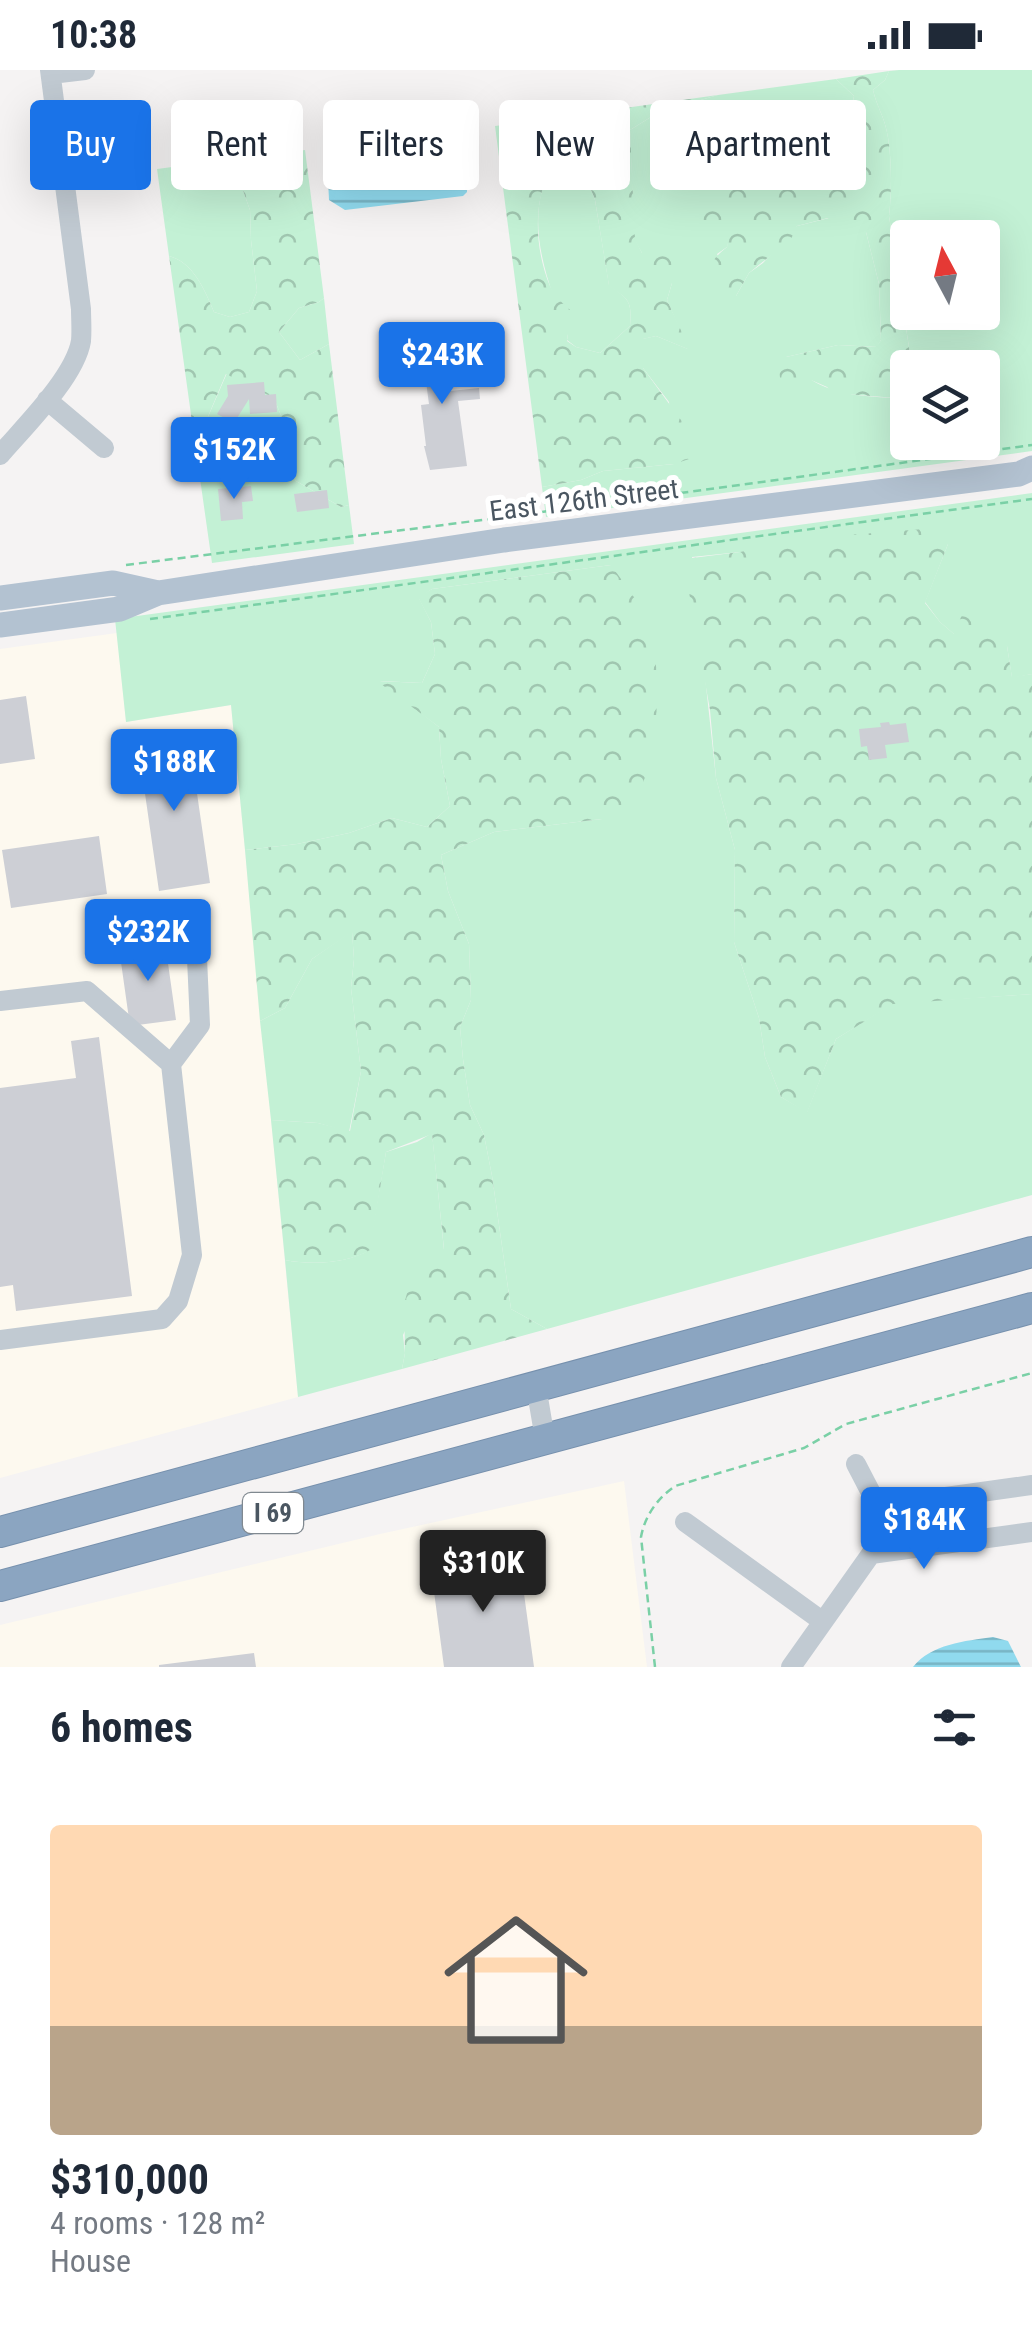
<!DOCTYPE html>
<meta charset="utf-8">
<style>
:root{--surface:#fff;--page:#f6f6f7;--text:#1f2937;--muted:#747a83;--line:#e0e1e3;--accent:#1a73e8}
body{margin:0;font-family:"Roboto Condensed",sans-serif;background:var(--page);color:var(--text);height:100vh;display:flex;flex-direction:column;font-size:38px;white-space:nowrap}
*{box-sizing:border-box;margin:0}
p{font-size:32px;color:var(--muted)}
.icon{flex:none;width:55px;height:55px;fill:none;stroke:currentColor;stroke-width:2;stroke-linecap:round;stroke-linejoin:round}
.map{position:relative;height:1597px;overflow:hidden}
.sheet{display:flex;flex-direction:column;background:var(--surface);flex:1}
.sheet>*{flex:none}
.guide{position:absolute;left:30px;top:30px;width:972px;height:90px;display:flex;gap:20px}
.needle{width:65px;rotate:353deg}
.buttons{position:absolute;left:890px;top:150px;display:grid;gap:20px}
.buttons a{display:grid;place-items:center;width:110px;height:110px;border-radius:10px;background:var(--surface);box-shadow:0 10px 40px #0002;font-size:50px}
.price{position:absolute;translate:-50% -85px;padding:0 22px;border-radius:10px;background:var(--accent);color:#fff;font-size:32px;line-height:65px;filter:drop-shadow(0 2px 5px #0008)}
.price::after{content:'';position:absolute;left:50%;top:60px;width:30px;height:22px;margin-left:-15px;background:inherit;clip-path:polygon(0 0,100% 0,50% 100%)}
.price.selected{background:#222;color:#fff}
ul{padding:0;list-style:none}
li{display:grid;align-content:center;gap:20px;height:530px;padding:0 50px}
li+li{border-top:2px solid var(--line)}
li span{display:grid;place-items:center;height:310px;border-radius:10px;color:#555}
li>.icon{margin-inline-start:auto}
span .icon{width:180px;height:180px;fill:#fffc;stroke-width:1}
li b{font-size:42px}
h2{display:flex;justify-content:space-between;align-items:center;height:120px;padding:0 50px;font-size:42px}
.pill{padding:0 35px;border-radius:10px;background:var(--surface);box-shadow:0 10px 40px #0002;font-size:35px;line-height:90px}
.pill.selected{background:var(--accent);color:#fff}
.status{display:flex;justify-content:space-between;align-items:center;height:70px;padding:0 50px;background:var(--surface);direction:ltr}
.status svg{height:28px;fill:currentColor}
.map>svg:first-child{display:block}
</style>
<div class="status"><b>10:38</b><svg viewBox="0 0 49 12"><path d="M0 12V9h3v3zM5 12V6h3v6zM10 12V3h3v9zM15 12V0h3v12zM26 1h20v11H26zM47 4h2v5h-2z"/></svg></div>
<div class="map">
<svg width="1032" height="1597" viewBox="0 0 1032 1597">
<defs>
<pattern id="forest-crowns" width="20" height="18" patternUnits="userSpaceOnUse" patternTransform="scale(2.5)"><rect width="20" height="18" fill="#c3f1d5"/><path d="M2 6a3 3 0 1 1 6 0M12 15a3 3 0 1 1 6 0" fill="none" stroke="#a0c6b0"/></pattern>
<pattern id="water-rules" width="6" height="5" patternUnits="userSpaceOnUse" patternTransform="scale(2.5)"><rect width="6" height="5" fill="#90daee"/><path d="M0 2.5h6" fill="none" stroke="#78b4c4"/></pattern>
</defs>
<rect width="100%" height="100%" fill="#f5f3f3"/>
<path fill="#fdf9ef" d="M117 563 126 652 231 635 298 1327 0 1408V579Z
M624 1411 647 1597H0V1555L380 1464Z"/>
<path fill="#c3f1d5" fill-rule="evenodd" d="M899 0H1032V381L546 447 542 417 581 410 603 401 674 394 669 332 643 298 642 269 656 266 688 279 667 230 672 213 642 183 634 169 630 60 659 42 718 25 836 9 854 26 851 46 838 54 762 69 740 84 727 83 694 54 689 62 705 77 711 96 719 109 709 116 723 166 729 169 727 177 717 184 736 226 749 203 763 193 797 156 829 148 837 156 866 162 879 214 881 270 877 277 838 275 786 287C794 294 802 303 810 309 833 325 869 327 896 328L906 339 908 372H982V298L912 297 889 146C892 122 892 82 886 58 883 45 876 34 873 20L885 10 889 1ZM908 168H982V242H908Z
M580 88 592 94 588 112 595 130 609 215C629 230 632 230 630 256L600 283 576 277 567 270 568 265C547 211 520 145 555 92Z
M218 91 241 115 250 140 251 170 257 221 249 242 230 247 214 242C205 220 193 192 169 186L157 99Z
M324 228 329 274 300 290 279 262 299 238 319 232Z
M227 303 274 328 284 353 285 393 296 411 341 437 349 435 354 474 212 493 193 359 204 356Z
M1032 423V604L1012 608 1007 576 955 565 940 552 925 532 948 474 740 482 692 487 716 708 735 780 734 872 759 948 765 987 781 1027 807 1042 836 969 893 933 1032 924V1125L547 1259 511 1239 492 1106 484 1065 470 1035 463 989 460 957 471 930 469 874 448 821 441 785 494 762 602 749 611 495 432 519 419 528 431 552 435 584 422 613 380 611 439 657 441 689 450 736 427 757 392 748 349 763 297 774 245 780 231 635 126 652 115 549Z
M352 861 354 889 351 918 361 1001 349 1062 318 1053 271 1050 260 951 285 938 312 889Z
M432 1063 444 1180 403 1265 405 1283 402 1299 298 1327 285 1190C310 1195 347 1194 369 1180L386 1082 417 1072Z"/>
<path fill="url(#forest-crowns)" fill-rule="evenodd" d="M889 1 885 10 873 20C876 34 883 45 886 58 892 81 892 123 889 146L912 297 908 298 907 346 906 339 896 328 833 323 827 317 811 310 799 322 782 324 779 299 786 287 838 275 876 277 881 270 879 214 866 162 841 163 828 148 797 156 791 169 749 203 736 226 723 227 713 221C709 198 708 192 727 177L728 169 708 165 691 142 698 127 719 109 711 96 705 77 689 62 694 54 708 56 727 83C746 84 748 74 764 69 793 60 826 63 851 46L854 26 836 9Z
M718 25 659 42 630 60 635 169 642 183 658 175 679 185 692 198 672 213 667 230 690 280 656 266 643 269V298L697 372 689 389 674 394 603 401 581 410 542 417 495 56ZM579 88 592 94 589 99 588 112 595 130 609 216C629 230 632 230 630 256L600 283 576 277 567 271 568 264 583 251C572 241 555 229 550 216 534 178 532 126 555 92Z
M305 80 324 228 319 232 299 238 279 262 300 290 329 274 349 435 341 437 296 411 285 393 284 353 274 328 226 304 204 356 193 359 169 186C193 192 205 220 214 242L230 247 249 242 257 221 251 170 250 140 241 115 218 91Z
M924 459 948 474 925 533 940 552 954 564 966 535 995 541 1007 576 1012 607 1032 604V924L893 934 836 969 807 1043 781 1027 765 987 759 948 734 872 735 780 716 708 710 640 687 511 692 488 740 482 811 468Z
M611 495 651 551 657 605 656 679 637 728 602 749 494 762 441 785 448 821 469 874 471 930 460 957 463 989 470 1035 484 1065 492 1106 511 1239 547 1259 402 1299 405 1283 404 1234 416 1192 444 1179 432 1064 386 1082 370 1180C347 1194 310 1195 285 1190L271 1050 318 1053 350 1061 361 1001 351 918 354 889 352 862 312 889 285 938 260 951 245 780 297 774 349 763 392 748 427 757 450 736 441 689 439 657 377 611 422 613 435 584 431 552 418 527 432 519Z"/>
<path fill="url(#water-rules)" d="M458 76 461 77 466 95 467 122 463 126 345 140 329 130 328 109 330 101 338 96 385 92 431 84Z
M993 1567 1008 1571 1021 1597H913C931 1574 965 1571 993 1567Z"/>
<path fill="#cdcfd5" d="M441 257 450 321 479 318 480 329 458 331 467 396 430 400 424 376H426L421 335 429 334 419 260Z
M264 312 265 325 276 324 277 342 250 344 249 329 234 353 217 344 228 326 227 315Z
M267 382 269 407 251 408 249 383Z
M251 416 253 431 242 432 243 449 221 451 218 419Z
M327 420 329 438 297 442 294 424Z
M26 626 35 689 0 694V630Z
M889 652 890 655 906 653 909 672 885 675 887 688 869 690 867 676 861 677 859 659 881 657 880 653Z
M189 668 210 813 159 821 138 675Z
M99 766 107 824 11 838 2 780Z
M165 872 176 950 130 956 119 878Z
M99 967 132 1226 16 1241 13 1215 0 1217V1018L76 1008 71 971Z
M519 1487 534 1597H444L431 1499Z
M254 1583 256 1597H159V1595Z"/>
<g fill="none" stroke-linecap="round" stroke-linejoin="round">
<g stroke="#7690ad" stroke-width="32">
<path id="highway" d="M0 1462 1032 1182
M0 1516 1032 1238"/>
</g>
<path stroke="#7ad0a6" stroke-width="2.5" stroke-dasharray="8 5" stroke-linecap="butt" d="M126 495 498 448 1032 375
M150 549 1032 429
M655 1597 641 1467C645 1445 658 1428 675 1416L804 1378 846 1354 1032 1303"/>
<path stroke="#c1cad2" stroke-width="20" d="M51 4 85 0
M47 330 104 378
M0 385C24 357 75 307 81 271 82 260 81 249 81 239L50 0
M0 931 87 921 171 994 192 1185 178 1231 162 1249 0 1270
M171 994 200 955 197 888
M536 1316 545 1369
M856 1394 883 1446 884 1460
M685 1452 822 1551
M885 1454 892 1441 903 1433 1032 1415
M791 1597 871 1484 1032 1462"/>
<path stroke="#b3c2d1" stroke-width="25" d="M0 528 113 513 158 523
M0 555 120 539 158 523 504 470 1019 404 1032 398"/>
<use href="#highway" stroke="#8ba5c1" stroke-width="30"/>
</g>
<g text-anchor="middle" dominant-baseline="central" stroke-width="10" stroke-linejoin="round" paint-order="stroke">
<rect fill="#fff" stroke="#808990" stroke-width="2.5" x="243" y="1423" width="60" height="40" rx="8"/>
<g font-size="25" font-weight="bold" fill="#4a5661">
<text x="273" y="1443">I 69</text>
</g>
<g font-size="28" fill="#4a5661" stroke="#fff">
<text transform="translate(584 430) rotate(-7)">East 126th Street</text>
</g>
</g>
</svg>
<div class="buttons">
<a><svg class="needle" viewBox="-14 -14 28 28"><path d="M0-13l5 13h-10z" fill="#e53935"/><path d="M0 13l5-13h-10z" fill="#747a83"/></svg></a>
<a><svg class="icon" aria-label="layers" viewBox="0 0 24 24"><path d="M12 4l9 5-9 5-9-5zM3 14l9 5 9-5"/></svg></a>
</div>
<b class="price" style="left:442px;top:337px">$243K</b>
<b class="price" style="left:234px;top:432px">$152K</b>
<b class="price" style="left:174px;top:744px">$188K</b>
<b class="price" style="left:148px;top:914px">$232K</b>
<b class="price" style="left:924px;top:1502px">$184K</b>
<b class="price selected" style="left:483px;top:1545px">$310K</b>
<div class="guide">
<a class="pill selected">Buy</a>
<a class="pill">Rent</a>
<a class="pill">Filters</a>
<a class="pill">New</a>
<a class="pill">Apartment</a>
</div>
</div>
<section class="sheet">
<h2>6 homes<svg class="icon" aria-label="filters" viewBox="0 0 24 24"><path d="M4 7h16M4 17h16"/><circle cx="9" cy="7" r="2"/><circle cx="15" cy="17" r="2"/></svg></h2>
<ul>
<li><span style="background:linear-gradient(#ffd9b3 65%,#b9a48a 0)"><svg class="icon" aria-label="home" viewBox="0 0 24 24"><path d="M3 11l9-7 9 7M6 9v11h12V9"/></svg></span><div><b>$310,000</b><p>4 rooms · 128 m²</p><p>House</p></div></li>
</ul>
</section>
